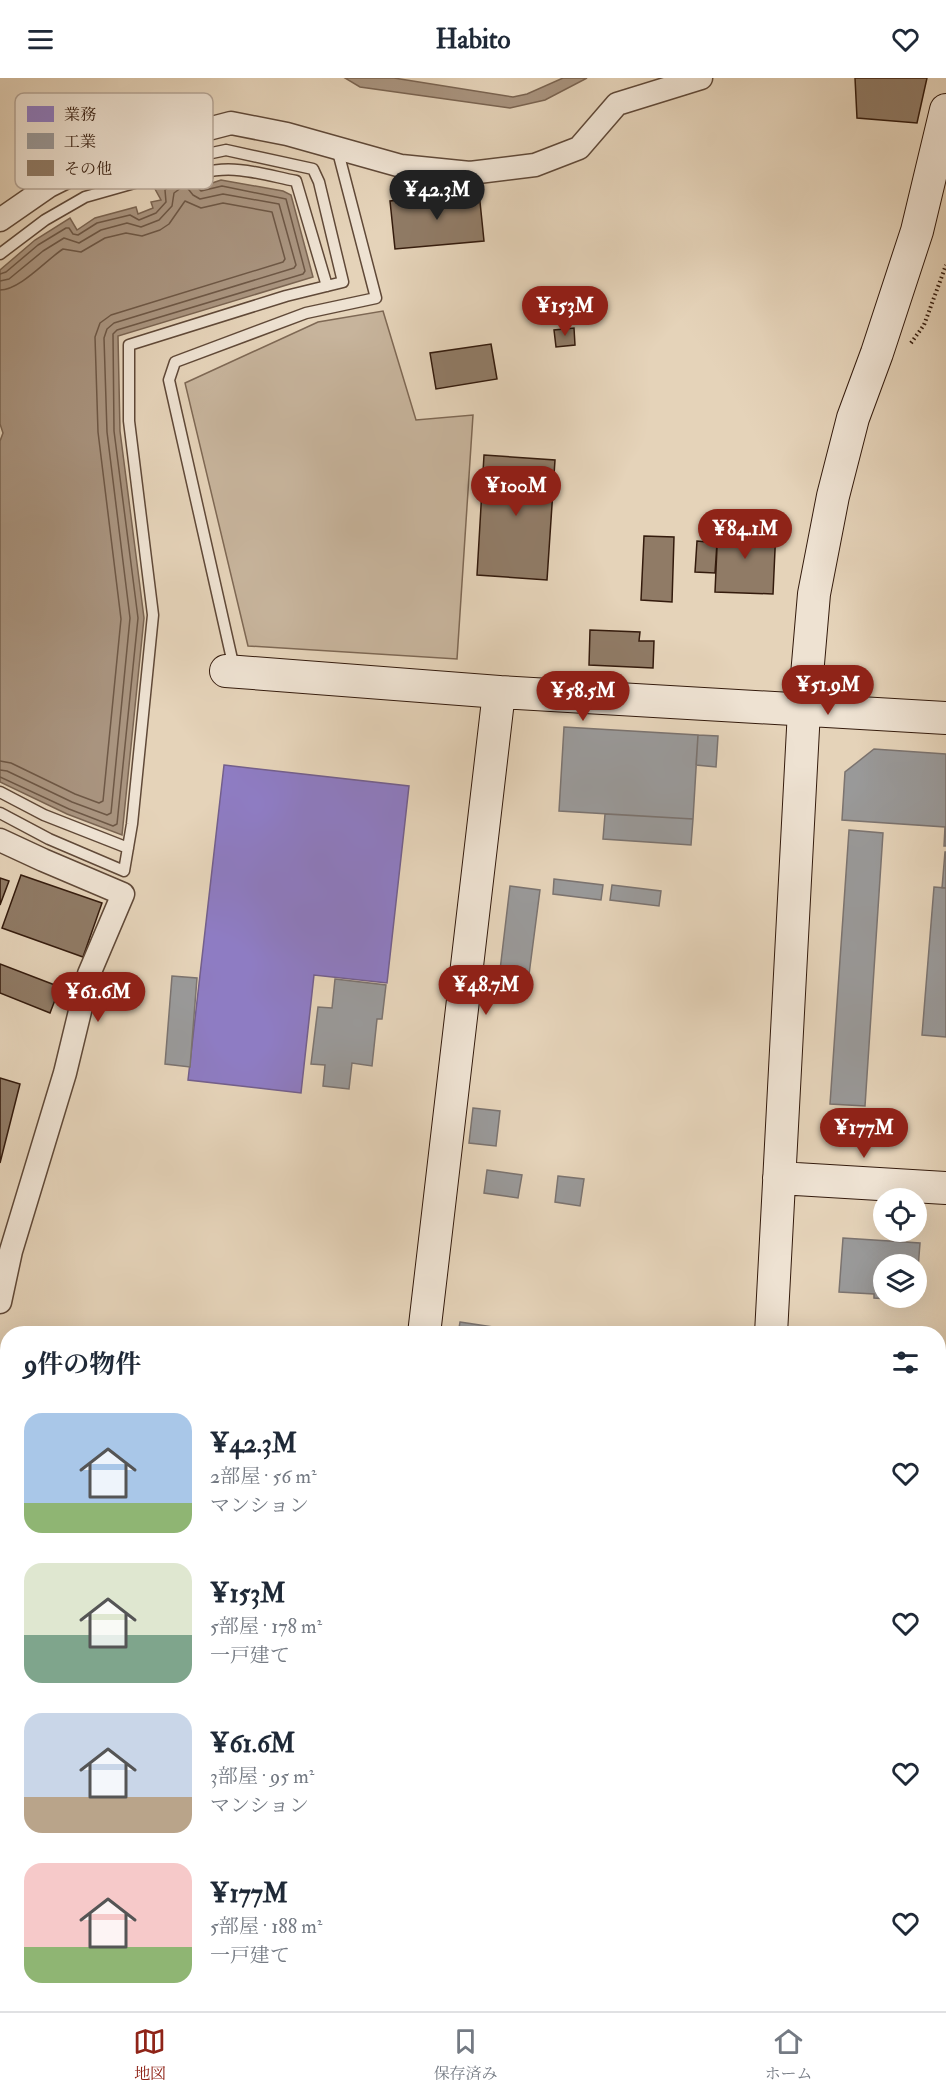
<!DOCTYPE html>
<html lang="ja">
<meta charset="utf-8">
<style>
:root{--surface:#fff;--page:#f6f6f7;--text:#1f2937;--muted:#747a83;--line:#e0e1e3;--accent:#8f2418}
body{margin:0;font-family:"IM FELL Double Pica","Noto Serif JP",serif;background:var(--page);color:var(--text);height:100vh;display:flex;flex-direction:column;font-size:22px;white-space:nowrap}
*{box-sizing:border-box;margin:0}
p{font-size:20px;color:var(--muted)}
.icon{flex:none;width:33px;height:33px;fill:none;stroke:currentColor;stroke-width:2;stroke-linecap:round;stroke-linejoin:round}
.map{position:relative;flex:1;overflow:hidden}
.panel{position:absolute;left:0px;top:1248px;width:946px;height:686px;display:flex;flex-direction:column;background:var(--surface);border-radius:24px 24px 0 0;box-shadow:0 6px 24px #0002}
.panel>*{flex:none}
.buttons{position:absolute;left:873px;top:1110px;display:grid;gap:12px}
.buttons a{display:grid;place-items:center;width:54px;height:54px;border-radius:50%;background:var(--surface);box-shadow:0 6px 24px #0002;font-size:30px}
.price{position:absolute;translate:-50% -51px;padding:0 14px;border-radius:21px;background:var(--accent);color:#fff;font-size:20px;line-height:39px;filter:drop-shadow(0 2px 3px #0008)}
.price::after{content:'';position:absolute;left:50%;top:36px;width:18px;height:14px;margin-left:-9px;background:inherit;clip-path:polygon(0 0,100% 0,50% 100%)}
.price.active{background:#222;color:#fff}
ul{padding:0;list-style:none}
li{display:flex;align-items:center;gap:18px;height:150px;padding:0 24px}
li span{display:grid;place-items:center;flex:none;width:168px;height:120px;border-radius:18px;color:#555}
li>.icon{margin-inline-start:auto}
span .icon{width:72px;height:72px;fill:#fffc;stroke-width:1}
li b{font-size:26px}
h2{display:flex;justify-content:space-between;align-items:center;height:72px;padding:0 24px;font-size:26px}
header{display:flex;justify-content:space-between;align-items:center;height:78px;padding:0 24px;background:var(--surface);font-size:27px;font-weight:800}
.menu{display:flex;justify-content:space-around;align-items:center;height:84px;border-top:2px solid var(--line);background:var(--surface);font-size:16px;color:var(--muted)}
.menu a{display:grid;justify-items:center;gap:3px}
.menu .active{color:var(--accent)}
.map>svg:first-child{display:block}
</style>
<header><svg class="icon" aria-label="menu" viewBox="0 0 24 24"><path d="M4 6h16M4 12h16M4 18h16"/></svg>Habito<svg class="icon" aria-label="heart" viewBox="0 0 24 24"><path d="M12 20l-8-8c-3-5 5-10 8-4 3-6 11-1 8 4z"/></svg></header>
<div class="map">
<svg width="946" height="1933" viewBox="0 0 946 1933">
<rect width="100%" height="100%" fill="#e5d3b9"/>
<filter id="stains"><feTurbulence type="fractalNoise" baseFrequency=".00333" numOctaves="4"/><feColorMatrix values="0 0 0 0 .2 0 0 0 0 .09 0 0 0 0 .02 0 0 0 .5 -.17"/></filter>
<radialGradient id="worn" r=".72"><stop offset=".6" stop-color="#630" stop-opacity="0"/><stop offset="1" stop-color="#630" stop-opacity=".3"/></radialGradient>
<path fill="#c7b49c" stroke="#7e6854" stroke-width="1.5" d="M383 233 416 342 473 337 457 581 248 568 185 305 318 244Z"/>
<path fill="#a9947f" stroke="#7a6451" stroke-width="1.5" d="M345 0H394L513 19 527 16 563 0H587L545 22 510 30 360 9Z
M209 86 213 100 201 104 203 108 221 102 283 113 291 117 313 199 118 258 120 353 144 540 122 757 67 736 0 704V363L3 355 0 346V192L35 162 70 140 77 152 95 140 136 129 138 136 153 130 151 124 161 122 155 111 183 92Z"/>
<path fill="#8e7cc3" stroke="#735f8c" stroke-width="1.5" d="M224 687 409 708 387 905 314 897 301 1015 188 1002Z"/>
<path fill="#999" stroke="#7b736f" stroke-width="1.5" d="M564 649 698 657 693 741 559 733Z
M698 657 718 658 716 689 696 687Z
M874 671 946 676V768H944L945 749 842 742 845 694Z
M605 736 693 741 691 767 603 761Z
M849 752 883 755 865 1028 830 1026Z
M945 774H946V810H942Z
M554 801 603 807 601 822 553 816Z
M612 807 661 813 659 828 610 822Z
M510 808 540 812 527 912 498 909Z
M934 809 946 810V959L922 957Z
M172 898 197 900 190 989 165 986Z
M335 901 386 907 382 941H377L372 988 352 985 349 1011 323 1008 325 987 311 986 318 929 332 930Z
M473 1030 500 1033 496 1068 469 1065Z
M487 1092 522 1097 518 1120 484 1115Z
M558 1098 584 1101 580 1128 555 1124Z
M843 1160 920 1165 916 1217V1186H884V1220H916V1223L874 1220V1216L839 1214Z
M460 1244 519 1253 518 1256H458Z
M939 1865 946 1866V1933H934L935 1926H939Z
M657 1926H813V1933H656Z"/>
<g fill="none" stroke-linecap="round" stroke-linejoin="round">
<path stroke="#6e5846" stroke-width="1.5" d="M0 196 6 194 38 167 66 150H69L73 156 78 157 97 145 130 137 139 142 156 135 166 124 165 112 185 98 194 96 197 98 196 108 201 113 222 108 286 121 305 193 303 196 117 252 113 256 114 353 138 540 117 746 113 748 69 731 0 699
M0 203 9 201 43 173 64 160 79 165 101 152 127 145 141 149 159 142 172 128 174 115 185 107 193 117 200 121 223 116 279 126 296 187 294 190 114 245 107 251 104 260 107 354 130 540 111 735 107 737 72 724 7 693 0 692
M0 212C20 212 46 182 63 171L81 174 105 160 126 155 142 158 160 152 169 146 185 123 201 130 223 125 272 134 285 181 283 184 111 237 100 245 95 259 98 354 121 541 103 723 99 725 75 716 11 685 0 683"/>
</g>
<path fill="#907b66" stroke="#341b0d" stroke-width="1.5" d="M855 0H927L917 45 857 40Z
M479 114 484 163 395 171 390 123Z
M574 250 575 267 556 269 554 252Z
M491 266 497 301 436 311 430 275Z
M484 377 555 382 547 502 477 497Z
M718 447 776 450 773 516 715 514Z
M644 458 674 459 672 524 641 522Z
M697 463 717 465 715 495 695 494Z
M590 552 640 554 639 563H654L653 590 589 587Z
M21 797 102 825 83 879 2 850Z
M0 800 9 803 0 827Z
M0 886 60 909 50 935 0 915Z
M0 1000 20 1006 0 1085Z
M8 1541V1583L0 1598V1542L6 1545Z
M0 1612 8 1616V1698L0 1695Z
M0 1722 8 1725V1780L0 1777Z
M205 1926H240L237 1933H202Z
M377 1926H526L524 1933H407Z"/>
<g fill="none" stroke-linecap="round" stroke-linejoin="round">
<g stroke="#604938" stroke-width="13">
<path id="lane" d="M203 95C234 86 265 97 296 103L327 208
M0 176 45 142 85 119 145 102 179 82 226 72 313 91 319 104 343 204 286 218 129 267V343L153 537 132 746 124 793 49 761 0 735
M234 590 169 302 175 284 306 235 376 220 337 70
M0 714 44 737 128 770
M0 1711 8 1714
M15 1933 17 1926"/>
</g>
<g stroke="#604938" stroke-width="25">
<path id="street" d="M0 142 49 108 135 65 185 57 231 45 287 56 401 88 470 95 535 87 579 70 617 26 701 0
M0 762 43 782 123 816 89 896 65 995 11 1173 0 1224"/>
</g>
<g stroke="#341b0d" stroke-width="34">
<path id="secondary" d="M226 593 499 614 946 640
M779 1100 946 1110
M424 1256 499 614
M771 1256 804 632 814 516 833 418 853 340 877 275 917 153 946 32
M939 1589H946
M597 1933 599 1926"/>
</g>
<path stroke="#341b0d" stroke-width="4" stroke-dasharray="1.5 3" stroke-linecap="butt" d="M911 265 924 247 946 187"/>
<use href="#lane" stroke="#eee2d2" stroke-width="10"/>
<use href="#street" stroke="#eee2d2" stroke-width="22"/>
<use href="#secondary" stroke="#eee2d2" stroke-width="32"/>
</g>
<rect x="15" y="15" width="198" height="96" rx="9" fill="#eee2d2" stroke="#b6a697" stroke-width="1.5"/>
<rect x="27" y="28" width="27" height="16" fill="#8e7cc3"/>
<rect x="27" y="55" width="27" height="16" fill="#999"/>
<rect x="27" y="82" width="27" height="16" fill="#907b66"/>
<g font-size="16" fill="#341b0d">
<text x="64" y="42">業務</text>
<text x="64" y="69">工業</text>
<text x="64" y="96">その他</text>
</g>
<rect width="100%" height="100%" filter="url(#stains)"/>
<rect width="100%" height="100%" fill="url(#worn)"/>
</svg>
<div class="buttons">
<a><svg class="icon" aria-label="locate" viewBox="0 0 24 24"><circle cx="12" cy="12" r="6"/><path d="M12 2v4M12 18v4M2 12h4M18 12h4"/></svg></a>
<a><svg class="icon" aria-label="layers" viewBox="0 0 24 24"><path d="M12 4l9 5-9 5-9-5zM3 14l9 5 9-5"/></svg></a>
</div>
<b class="price active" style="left:437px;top:143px">¥42.3M</b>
<b class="price" style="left:565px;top:259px">¥153M</b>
<b class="price" style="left:516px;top:439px">¥100M</b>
<b class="price" style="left:745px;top:482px">¥84.1M</b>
<b class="price" style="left:828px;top:638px">¥51.9M</b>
<b class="price" style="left:583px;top:644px">¥58.5M</b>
<b class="price" style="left:486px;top:938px">¥48.7M</b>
<b class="price" style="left:98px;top:945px">¥61.6M</b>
<b class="price" style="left:864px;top:1081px">¥177M</b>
<section class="panel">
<h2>9件の物件<svg class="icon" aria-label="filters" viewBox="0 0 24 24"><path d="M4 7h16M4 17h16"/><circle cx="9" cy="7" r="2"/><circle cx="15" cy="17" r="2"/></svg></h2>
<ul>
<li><span style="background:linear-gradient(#a9c7e8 75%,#8fb573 0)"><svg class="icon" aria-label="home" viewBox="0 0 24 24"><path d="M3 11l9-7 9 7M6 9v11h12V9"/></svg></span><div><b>¥42.3M</b><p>2部屋 · 56 m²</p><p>マンション</p></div><svg class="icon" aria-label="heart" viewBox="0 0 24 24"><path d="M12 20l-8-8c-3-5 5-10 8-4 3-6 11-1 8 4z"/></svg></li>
<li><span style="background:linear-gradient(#dfe7d0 60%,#7fa58c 0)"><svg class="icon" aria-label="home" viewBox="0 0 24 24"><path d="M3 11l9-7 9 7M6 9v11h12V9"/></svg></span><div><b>¥153M</b><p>5部屋 · 178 m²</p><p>一戸建て</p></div><svg class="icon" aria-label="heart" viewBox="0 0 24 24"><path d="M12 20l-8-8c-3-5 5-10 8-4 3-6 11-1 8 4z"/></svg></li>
<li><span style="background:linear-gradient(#c9d6e8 70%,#b9a48a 0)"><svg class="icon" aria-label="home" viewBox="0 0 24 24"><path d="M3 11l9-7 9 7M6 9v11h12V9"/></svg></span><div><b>¥61.6M</b><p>3部屋 · 95 m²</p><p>マンション</p></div><svg class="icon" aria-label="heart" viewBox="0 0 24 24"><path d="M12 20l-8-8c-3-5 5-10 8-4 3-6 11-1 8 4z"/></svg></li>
<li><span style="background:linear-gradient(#f6c9c9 70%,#8fb573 0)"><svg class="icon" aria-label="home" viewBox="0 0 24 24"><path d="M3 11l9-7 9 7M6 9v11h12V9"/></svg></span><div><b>¥177M</b><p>5部屋 · 188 m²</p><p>一戸建て</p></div><svg class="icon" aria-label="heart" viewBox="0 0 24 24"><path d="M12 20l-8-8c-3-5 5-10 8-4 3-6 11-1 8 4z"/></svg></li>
</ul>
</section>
</div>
<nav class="menu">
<a class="active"><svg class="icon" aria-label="map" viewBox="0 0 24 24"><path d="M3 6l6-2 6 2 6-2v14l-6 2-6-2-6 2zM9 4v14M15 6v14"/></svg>地図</a>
<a><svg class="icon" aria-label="saved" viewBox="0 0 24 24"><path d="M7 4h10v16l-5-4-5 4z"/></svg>保存済み</a>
<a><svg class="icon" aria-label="home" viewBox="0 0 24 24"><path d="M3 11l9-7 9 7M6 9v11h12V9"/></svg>ホーム</a>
</nav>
